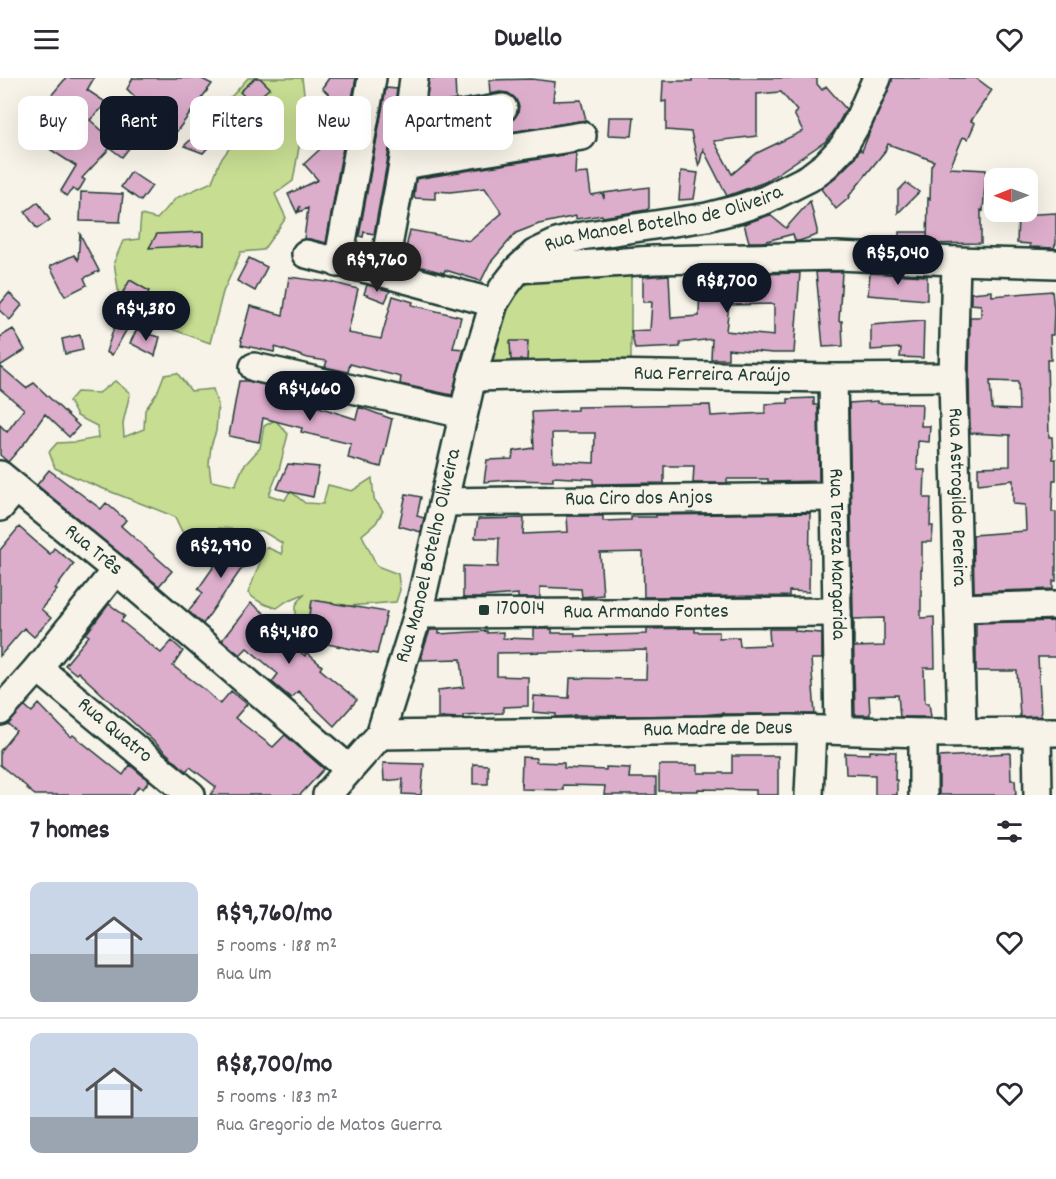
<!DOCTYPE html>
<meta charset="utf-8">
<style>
:root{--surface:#fff;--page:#f2f2f3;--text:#2b2b33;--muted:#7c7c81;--line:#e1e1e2;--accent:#111827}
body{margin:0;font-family:Dekko,sans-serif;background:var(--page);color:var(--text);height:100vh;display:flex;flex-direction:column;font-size:22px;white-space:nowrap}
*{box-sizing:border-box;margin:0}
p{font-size:20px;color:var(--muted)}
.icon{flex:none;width:33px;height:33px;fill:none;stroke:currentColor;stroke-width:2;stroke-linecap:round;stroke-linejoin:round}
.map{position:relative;height:717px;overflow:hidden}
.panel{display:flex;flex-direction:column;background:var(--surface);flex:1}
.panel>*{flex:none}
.banner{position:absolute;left:18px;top:18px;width:600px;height:54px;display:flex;gap:12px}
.needle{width:39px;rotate:269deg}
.fabs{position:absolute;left:984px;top:90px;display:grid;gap:12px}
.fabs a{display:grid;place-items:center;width:54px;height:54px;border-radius:12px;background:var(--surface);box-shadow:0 6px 24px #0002;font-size:30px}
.price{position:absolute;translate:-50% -51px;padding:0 14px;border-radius:21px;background:var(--accent);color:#fff;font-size:20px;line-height:39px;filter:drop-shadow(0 2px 3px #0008)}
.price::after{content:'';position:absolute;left:50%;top:36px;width:18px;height:14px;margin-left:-9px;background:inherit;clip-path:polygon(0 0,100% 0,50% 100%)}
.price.active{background:#222;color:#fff}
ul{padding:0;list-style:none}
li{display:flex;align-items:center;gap:18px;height:150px;padding:0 30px}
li+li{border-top:2px solid var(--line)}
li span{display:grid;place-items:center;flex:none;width:168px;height:120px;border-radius:12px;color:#555}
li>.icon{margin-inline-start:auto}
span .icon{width:72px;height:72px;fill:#fffc;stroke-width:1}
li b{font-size:26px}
h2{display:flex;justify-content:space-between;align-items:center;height:72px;padding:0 30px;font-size:26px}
.pill{padding:0 21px;border-radius:12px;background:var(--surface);box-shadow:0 6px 24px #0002;font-size:21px;line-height:54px}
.pill.active{background:var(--accent);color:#fff}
header{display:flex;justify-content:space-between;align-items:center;height:78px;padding:0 30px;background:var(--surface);font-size:27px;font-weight:700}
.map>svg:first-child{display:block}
</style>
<header><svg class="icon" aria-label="menu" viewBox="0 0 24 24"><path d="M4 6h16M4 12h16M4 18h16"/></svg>Dwello<svg class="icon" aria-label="heart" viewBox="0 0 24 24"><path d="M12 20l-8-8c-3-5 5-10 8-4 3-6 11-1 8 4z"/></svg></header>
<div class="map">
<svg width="1056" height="717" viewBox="0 0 1056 717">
<rect width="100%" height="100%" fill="#f7f3e8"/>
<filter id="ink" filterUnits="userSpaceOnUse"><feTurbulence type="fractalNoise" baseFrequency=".0167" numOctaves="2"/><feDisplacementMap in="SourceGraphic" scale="12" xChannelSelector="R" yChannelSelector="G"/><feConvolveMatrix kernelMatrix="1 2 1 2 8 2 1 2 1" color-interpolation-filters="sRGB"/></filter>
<g filter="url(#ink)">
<path fill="#c7dd92" stroke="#738d63" stroke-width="1.5" d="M248 0H302L306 30 293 103 275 116 286 140 263 172 241 174 223 214 210 265 152 244 119 218 114 184 123 163 139 161 141 137 157 141 176 120 212 104 220 83 236 61 205 50 215 27 232 18Z
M631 187V283L494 288 486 284 496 251 508 229 516 209 518 199Z
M177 295 191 313 213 311 218 328 216 353 211 368 209 386 211 403 235 408 243 389 260 370 264 348 275 342 288 356 279 392 269 417 285 422 290 413 305 425 323 426 328 407 352 413 372 400 374 421 383 433 376 445 362 457 377 488 398 496 400 512 396 524 349 528 312 522 309 544H296V527L304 516 287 523 277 530C265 527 257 524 248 515L266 469 282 476V465L262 453 219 450 191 472 175 439C135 422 94 409 55 390L49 374 57 365 76 364 98 360 97 348 77 338 69 323 77 314 99 315 115 303 130 315 123 345 124 359 144 351 145 332 157 315 164 297Z"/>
<path fill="#ddadcc" stroke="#1f3d34" stroke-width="1.5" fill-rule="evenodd" d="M66 0H94L87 12 107 25 90 42 114 63 131 41 142 54 122 79 110 70 82 100 85 102 78 114 73 111 66 118 61 113 76 88 45 68 61 44 44 26Z
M133 0H200L212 6 174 57 127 11Z
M255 0H260L270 10 252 25 240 14Z
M329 0H356L352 20 344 31 322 10Z
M429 0H455L456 22 426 27Z
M692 0H817V6L822 12 826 8 846 31 834 53 826 63 765 104 727 118 703 71 699 89 691 54 666 52V23L662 24 663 3H692ZM781 14 797 33 794 36 803 53 757 75 732 96 714 63 757 58V16Z
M892 0H976L992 12 971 43 975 45 968 61 963 59 950 90 986 92 983 133 981 132V165L927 166 928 120 930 121 931 88 934 83 888 66 885 73 849 118 850 119 836 131 821 111 837 98 855 80 860 71 862 73 869 56 891 6Z
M532 1 555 4 553 23 581 22 586 42 421 68 422 60 506 46 513 42 518 35 519 28 515 20 508 15 500 14 490 16 489 2Z
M386 10 397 11 387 85 374 156 364 154 363 159 359 158Z
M341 38 347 47 326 165 310 161H304L308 130 299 134 300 128 297 135 288 116 318 102 304 86 331 61 323 50Z
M609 39H634L632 58 608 57Z
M203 50 215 62 203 75 184 68Z
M576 75 575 96 588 95 591 117 602 115 604 121V115L649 109V130L646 132 603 139 602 137 576 141V138L539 146 516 155 490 185 481 203 445 192 444 195 403 184 410 152 470 163 502 135 485 110 450 114 435 113V121L414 120 416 101Z
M681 93 698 95 694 121 679 122Z
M131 94 152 108 141 123 121 109Z
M906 105 919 114 898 135V113Z
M81 114 123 116 120 144 80 143Z
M810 123 817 152V157L799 163H795L793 156 763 164H749L744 146 770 137 786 150Z
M38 124 50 142 37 151 25 134Z
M1056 135V165L1054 170 1030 169V166L1017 165 1018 137Z
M203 154V167L149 170 157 156Z
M899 154H927V166L899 165Z
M80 156 99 193 84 200 87 207 65 218 50 188 74 177 78 182Z
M249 180 267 189 255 213 237 203Z
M816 194H842L839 243H842L843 268 823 269Z
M800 195 794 275H773L728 271V281H711L712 261 680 265V269L635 271 631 253 650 252 652 224H643V199L669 197 671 240 699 238 700 197ZM774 226V258L726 253 729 227Z
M870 195 927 198V222L868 217Z
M289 199 327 204V203L358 211 348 255 381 261 393 218 413 224 412 227 461 239 453 270 464 271 452 317 400 306 401 299 350 286 348 294 325 289 327 283 308 280 275 269 274 274 241 267 242 263 241 262 250 228 283 237Z
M130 202 149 213 112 277 106 274 125 216 123 214Z
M367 207 390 213 385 224 364 216Z
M992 213V218L1052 213 1054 232 1053 257H1050L1051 282H1047L1049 359H1052L1053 381H1056V402H1053L1052 434H1056V503H1053V511L974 514 973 457 1026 453 1025 427 1013 426V402L978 406V389L1010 388V357L970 355 969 299 970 239H981V227L971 226V215ZM990 303 1018 304 1019 332 992 331Z
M9 215 22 227 10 242 0 233V226Z
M924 243 923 280 900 279 901 270 871 272V247Z
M13 251 25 272 0 288V259Z
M137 251 147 256 160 259 155 278 130 265Z
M80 257 83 272 65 276 62 261Z
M510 263H528L527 282H511Z
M0 288 26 310 34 305 79 348 69 359 45 336 27 362 8 384 7 383 0 377V347L7 354 24 331 0 311Z
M239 303H248L268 308V319L293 324 294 322 316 328 356 341 359 329 392 341 381 389 348 380 351 366 301 354 302 350 263 340 259 364 229 358Z
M814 320V327H818L819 403 768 404V401H727V405H693L694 388H664V405L598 406H593V401L553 399V403L508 402 484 404 487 382 512 381 514 373 534 370 532 334 577 332V329L710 327 711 338 765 335V326L788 325V321ZM552 355H595L594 385 553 383Z
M878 323V325L922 326 921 348H930L929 364 918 363V364L917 392H925L924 420H931L930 448H933L932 464H922V492H921V540L934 539 935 590H924L925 625H929L931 639H900L898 617 869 618 870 637H855L849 325ZM884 540V568L854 569V541Z
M288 386 319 389 313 419 277 411Z
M49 392 101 431 106 425 126 442 121 448 172 493 159 508 37 407Z
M406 416 421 419 417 438 424 440 421 454 399 448Z
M810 435 809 514 789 513V518L644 519 643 474 600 475 603 517 582 519 581 511 540 509V520H518V516L481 519V520H463V488L498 489 499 460H475L478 441 524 440 523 456 568 454 567 438H603V443L631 442V439H656V437Z
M19 449 50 476 54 470 74 486 55 511 57 512 41 531 51 540 34 559 24 550 0 578V472Z
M242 460 257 476 240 493 203 546 188 533 203 515 198 511 219 481 220 482Z
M312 522 387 534 377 576 307 562Z
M251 525 266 537 261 542 305 578 306 574 322 588 320 591 357 622 334 648 298 613 291 620 272 604 278 596 247 570 240 577 222 562Z
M109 526 125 538 121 543 161 575 172 563 183 573 173 588 204 611 220 626 231 613 247 626 235 640 273 669 285 657 324 691 300 717H210L216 709 190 689 186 693 78 594 76 596 65 587 89 558 86 556Z
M1054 543V554H1056V579H1038L1041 638 1020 639 1017 593H976V545Z
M695 550V554H719V560L739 559 740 568 770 567 769 551H795V553L822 555V581H811L815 636H723V635L702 637 631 638 574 637V638L556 639V636L533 634 534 618 569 620 570 600 646 601 647 572 497 575V598L528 599V628L503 629V635L463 637V640L438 639V612L464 609 461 581 422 582V576L430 552H439V556L487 553V555L503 554V560L534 561V551H552V555H575V558L647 556V551Z
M39 626 71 659 73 657 123 697 130 687 149 703 143 711 139 708 132 717H35L26 710 27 709 0 687V673L16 653 8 646 25 628 32 634Z
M870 673 896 674 895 702H897V717H875V697L846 696 845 675 870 676Z
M1010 675 1011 702H1015L1016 717H939V679Z
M732 678H778V717H756V712L698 711V713H659V687H698V695H732Z
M522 679 536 680V684L564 685V690L606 692V689L630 690 629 700H656V717H604L605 708 563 707V712L521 711Z
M383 685 424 686 421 717 402 716 403 701 384 703Z
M473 686 488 687V706H473Z"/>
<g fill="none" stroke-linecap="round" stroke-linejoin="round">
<g stroke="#1f3d34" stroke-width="32">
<g id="minor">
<path d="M408 46 503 30"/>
<path d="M403 87 582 58"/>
<path d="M306 176 383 195 494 225"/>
<path id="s1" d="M956 183 953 299 962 654"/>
<path d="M338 185 372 0"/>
<path d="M518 191 654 182 837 178 956 183 1056 186"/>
<path d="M383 195 403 87 414 0"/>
<path d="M254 289 463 336"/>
<path id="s2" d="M472 299 603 296 833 300 953 299"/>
<path id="s3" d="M833 300 839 652"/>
<path id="s4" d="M0 397 116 492 349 691"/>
<path id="s5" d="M444 424 835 419"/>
<path d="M0 429 16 410"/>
<path d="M960 530 1056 527"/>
<path id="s6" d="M418 536 837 534"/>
<path id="s7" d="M38 590 191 717"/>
<path d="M0 633 38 590 116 492"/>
<path d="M1037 654 1038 717"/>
<path d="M923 655V717"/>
<path id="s8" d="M380 657 791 651 923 655 1056 654"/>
<path id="s9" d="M327 717 380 657 418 536 472 299 494 225 504 209 518 191 534 176 557 165 582 158 707 139 738 131 765 122 809 100 826 87 843 69 858 43 877 0"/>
<path d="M809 717 812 652"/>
</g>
</g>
<use href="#minor" stroke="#f7f3e8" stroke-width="27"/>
</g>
</g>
<rect fill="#1f3d34" stroke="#f7f3e8" stroke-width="2" x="478" y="526" width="12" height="12" rx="3"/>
<g text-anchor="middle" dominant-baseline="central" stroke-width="4.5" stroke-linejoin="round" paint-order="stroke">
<g font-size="21" fill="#1f3d34" stroke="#f7f3e8">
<text stroke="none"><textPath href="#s9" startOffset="726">Rua Manoel Botelho de Oliveira</textPath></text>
<text stroke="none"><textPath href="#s2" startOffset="240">Rua Ferreira Araújo</textPath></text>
<text stroke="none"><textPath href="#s1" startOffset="236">Rua Astrogildo Pereira</textPath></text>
<text stroke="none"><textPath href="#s5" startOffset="195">Rua Ciro dos Anjos</textPath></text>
<text stroke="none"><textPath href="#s4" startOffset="120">Rua Três</textPath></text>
<text stroke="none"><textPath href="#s3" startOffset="176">Rua Tereza Margarida</textPath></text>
<text stroke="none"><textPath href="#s9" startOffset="266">Rua Manoel Botelho Oliveira</textPath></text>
<text stroke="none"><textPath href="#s6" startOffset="228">Rua Armando Fontes</textPath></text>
<text stroke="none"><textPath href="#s8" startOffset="338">Rua Madre de Deus</textPath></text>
<text stroke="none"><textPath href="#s7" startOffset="99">Rua Quatro</textPath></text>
</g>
<g font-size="21" fill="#1f3d34" stroke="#f7f3e8" text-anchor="start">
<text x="496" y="532">170014</text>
</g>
</g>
</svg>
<div class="fabs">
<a><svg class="needle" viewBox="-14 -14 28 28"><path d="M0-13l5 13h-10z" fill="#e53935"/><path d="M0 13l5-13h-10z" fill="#7c7c81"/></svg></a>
</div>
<b class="price" style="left:898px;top:208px">R$5,040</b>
<b class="price active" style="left:377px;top:215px">R$9,760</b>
<b class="price" style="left:727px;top:236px">R$8,700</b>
<b class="price" style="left:146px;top:264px">R$4,380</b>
<b class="price" style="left:310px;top:344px">R$4,660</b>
<b class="price" style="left:221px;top:501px">R$2,990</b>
<b class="price" style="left:289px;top:587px">R$4,480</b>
<div class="banner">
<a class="pill">Buy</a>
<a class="pill active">Rent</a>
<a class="pill">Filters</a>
<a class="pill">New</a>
<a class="pill">Apartment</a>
</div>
</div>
<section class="panel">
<h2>7 homes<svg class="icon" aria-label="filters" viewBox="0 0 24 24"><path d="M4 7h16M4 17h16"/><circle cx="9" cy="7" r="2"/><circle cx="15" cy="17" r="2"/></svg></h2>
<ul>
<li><span style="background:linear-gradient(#c9d6e8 60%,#9aa5b1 0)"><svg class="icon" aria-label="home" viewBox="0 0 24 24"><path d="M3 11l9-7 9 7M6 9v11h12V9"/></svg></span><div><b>R$9,760/mo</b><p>5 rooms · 188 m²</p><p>Rua Um</p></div><svg class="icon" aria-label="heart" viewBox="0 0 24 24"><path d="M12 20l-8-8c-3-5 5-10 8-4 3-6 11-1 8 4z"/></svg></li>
<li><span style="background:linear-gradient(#c9d6e8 70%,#9aa5b1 0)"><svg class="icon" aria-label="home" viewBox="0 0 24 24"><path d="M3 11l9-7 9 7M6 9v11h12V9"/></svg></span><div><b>R$8,700/mo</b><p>5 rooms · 183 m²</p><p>Rua Gregorio de Matos Guerra</p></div><svg class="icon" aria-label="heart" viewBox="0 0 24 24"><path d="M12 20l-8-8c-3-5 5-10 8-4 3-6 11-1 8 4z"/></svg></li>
</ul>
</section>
